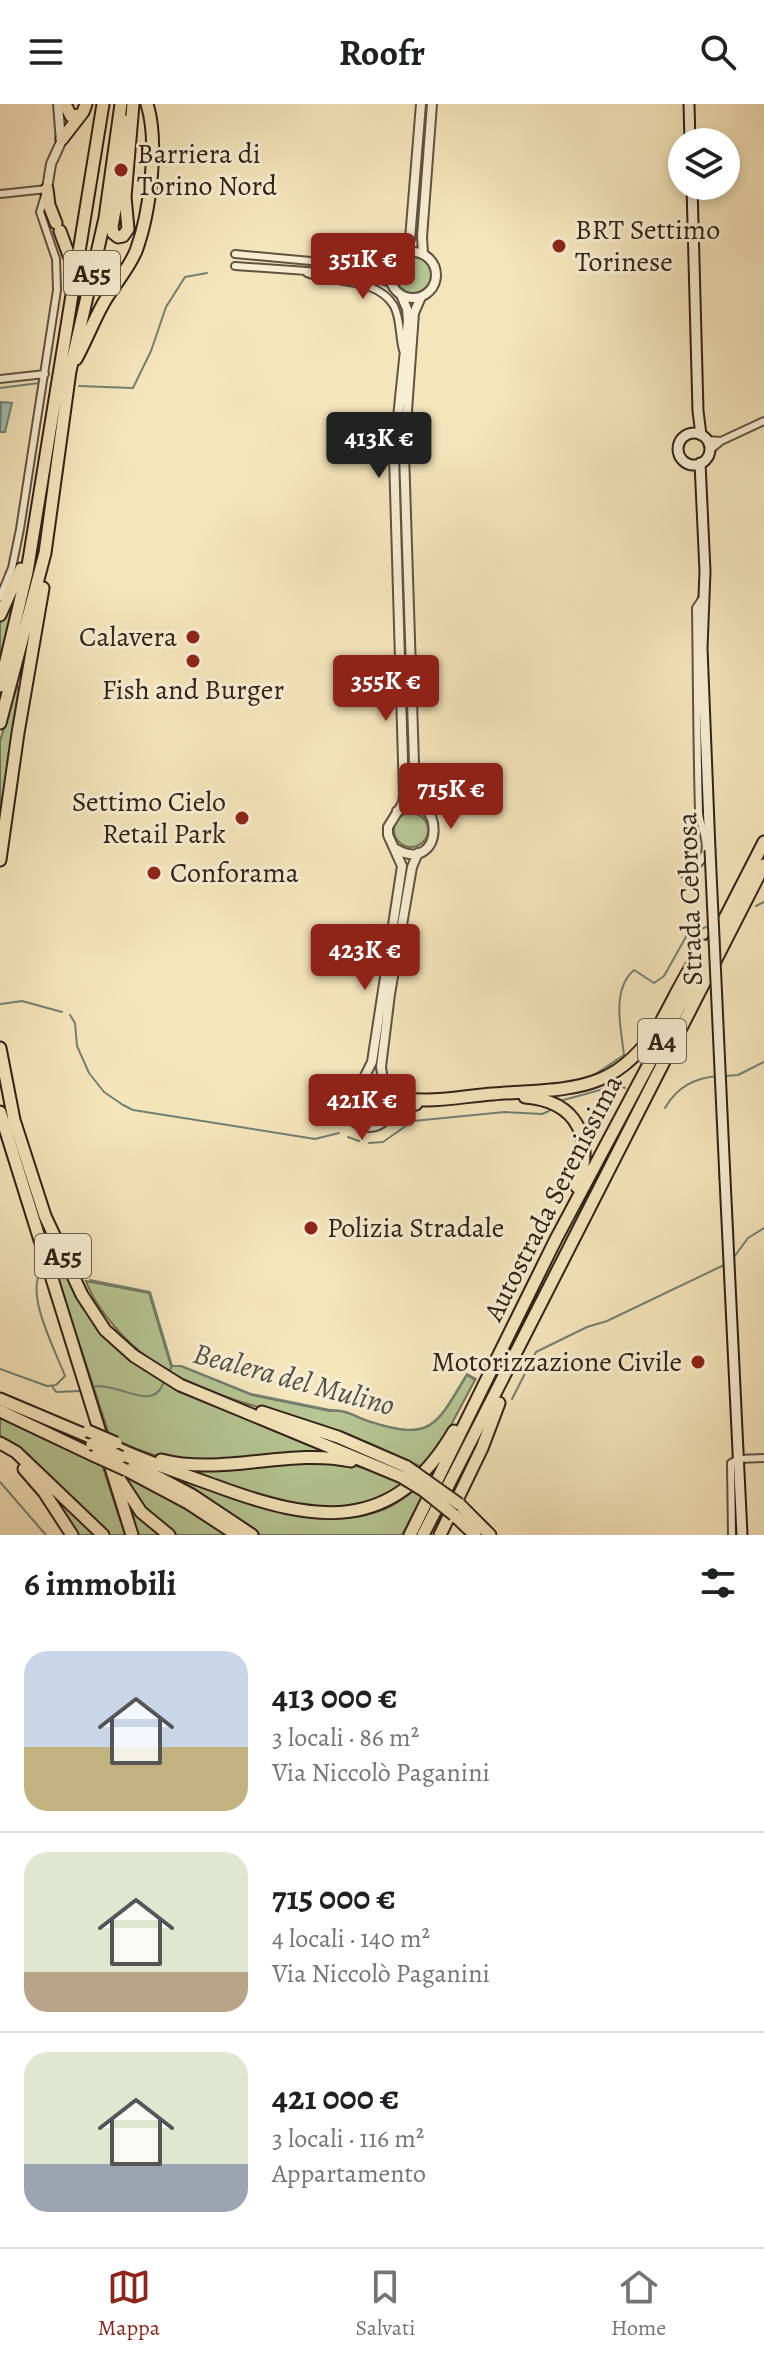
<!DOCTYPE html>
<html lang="it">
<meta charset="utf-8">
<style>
:root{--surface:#fff;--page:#f2f2f2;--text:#202124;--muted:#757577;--line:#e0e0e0;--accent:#8f2418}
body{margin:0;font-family:Alegreya,serif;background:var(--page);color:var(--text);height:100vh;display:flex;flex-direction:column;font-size:30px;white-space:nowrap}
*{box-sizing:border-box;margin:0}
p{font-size:26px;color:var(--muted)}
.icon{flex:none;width:44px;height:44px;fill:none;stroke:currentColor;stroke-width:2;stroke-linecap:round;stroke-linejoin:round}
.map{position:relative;height:1431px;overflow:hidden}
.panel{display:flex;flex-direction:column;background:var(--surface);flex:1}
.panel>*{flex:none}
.buttons{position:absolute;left:668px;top:24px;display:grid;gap:16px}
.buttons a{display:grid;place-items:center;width:72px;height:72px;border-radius:50%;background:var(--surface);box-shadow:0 4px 12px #0003;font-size:40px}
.price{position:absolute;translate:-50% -68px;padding:0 18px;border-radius:8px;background:var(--accent);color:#fff;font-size:26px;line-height:52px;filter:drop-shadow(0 2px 4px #0008)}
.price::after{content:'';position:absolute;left:50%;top:48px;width:24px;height:18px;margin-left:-12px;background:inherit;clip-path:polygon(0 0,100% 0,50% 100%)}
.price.on{background:#222;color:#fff}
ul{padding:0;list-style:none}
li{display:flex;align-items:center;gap:24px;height:200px;padding:0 24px}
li+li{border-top:2px solid var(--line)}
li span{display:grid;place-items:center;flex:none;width:224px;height:160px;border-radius:24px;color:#555}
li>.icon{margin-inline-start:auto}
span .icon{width:96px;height:96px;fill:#fffc;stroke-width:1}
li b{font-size:34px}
h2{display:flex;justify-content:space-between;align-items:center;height:96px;padding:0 24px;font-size:34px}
header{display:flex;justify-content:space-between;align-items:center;height:104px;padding:0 24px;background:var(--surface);font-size:36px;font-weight:700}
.dock{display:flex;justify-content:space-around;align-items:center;height:112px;border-top:2px solid var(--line);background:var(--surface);font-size:22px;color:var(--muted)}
.dock a{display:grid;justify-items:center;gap:4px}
.dock .on{color:var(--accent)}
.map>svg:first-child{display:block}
</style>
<header><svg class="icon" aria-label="menu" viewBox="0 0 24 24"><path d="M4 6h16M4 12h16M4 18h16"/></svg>Roofr<svg class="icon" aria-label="search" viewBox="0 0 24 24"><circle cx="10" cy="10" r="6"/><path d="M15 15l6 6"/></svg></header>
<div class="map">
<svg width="764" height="1431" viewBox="0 0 764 1431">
<rect width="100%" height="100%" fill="#f5e5bb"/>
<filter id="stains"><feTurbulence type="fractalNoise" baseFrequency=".0025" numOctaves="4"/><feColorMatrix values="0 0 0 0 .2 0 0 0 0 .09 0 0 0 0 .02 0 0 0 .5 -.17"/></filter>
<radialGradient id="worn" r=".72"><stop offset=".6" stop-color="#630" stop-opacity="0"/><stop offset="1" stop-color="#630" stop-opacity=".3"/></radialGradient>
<path fill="#b6c694" stroke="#747456" stroke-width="2" d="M395 171a18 18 0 1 1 36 0a18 18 0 1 1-36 0Z
M12 500 13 501 0 556V519Z
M17 582 19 583 0 719V637Z
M394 726a17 17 0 1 1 34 0a17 17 0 1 1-34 0Z
M351 1000a18 18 0 1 1 36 0a18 18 0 1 1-36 0Z
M29 1087 65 1169 84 1205 118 1246 173 1283 327 1346V1348C272 1350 217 1364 163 1353 144 1349 127 1341 110 1333Z
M86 1177 149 1189 171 1262H181L252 1291 330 1307C347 1305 356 1314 371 1318 433 1338 437 1320 467 1271L475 1276 444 1334 422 1363C392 1350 363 1335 332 1325 256 1300 169 1288 115 1223 103 1209 92 1194 86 1177Z
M0 1313 102 1361 125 1431H107L0 1333Z
M300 1357C340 1357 368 1361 404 1381 395 1386 387 1393 378 1397 328 1419 234 1386 186 1366Z
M433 1367 435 1368 402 1431H261L180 1378 181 1375C243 1397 320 1431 385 1405 405 1396 419 1382 433 1367Z
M122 1371 186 1405 226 1431H177L149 1411Z
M48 1384 97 1431H76Z
M128 1396 164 1431H137Z"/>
<path fill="#9cbfb0" stroke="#718074" stroke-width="2" d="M1 298 12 299 5 328H0Z"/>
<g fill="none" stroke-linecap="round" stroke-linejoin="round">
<path stroke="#718074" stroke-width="2" d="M79 282 133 284 151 247 166 203 185 173 207 169
M0 284 39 279
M756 802 764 798
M1 900 22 897 62 908
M70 911 75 919 77 942 89 969 104 988 123 1001 133 1006 315 1035 339 1029
M594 971 624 951C621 924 611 886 634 866L654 879 664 872 687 831 706 823
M725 972 738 971 764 958
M560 997 618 981 625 984
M665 1004C677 983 694 974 718 972
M348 1033 359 1037
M369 1039 383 1038 413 1017 505 1008 542 1010 549 1007
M734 1153 748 1134 764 1124
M90 1176 150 1188 172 1262
M0 1265 47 1282 56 1281 65 1272C56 1248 25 1190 41 1168
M169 1268 172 1262H181L251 1290 330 1306C346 1305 356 1313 371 1318 433 1338 437 1319 467 1270L476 1275
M52 1282 56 1288 81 1287
M90 1283C120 1277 151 1309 163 1280
M512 1295 536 1248 587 1223 607 1217 724 1161
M0 1378 46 1431"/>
<g stroke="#625242" stroke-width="10">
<path id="minor" d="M0 90 47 85
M235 150 365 162 392 161
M235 162 363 171 391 179
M307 169C334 180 377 173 394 202 401 216 399 232 403 246
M0 275 45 270
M707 336 721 337
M709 347 721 337 764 317
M0 493 12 464 20 425 57 186 56 155 40 108 46 88
M684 770C693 765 702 759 705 749 709 736 699 720 699 707 697 639 697 571 696 504L702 495
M732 1431 731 1359 738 1355 764 1354"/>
</g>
<g stroke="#625242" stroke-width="12">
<path id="tertiary" d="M47 85 51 60 61 38 58 0
M390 171a23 23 0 1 1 46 0a23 23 0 1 1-46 0Z
M405 149 410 135 421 0
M423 150 422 133 432 0
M420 704 415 690 404 349 414 209 421 193
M396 745C445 773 447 680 397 707
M346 1000a23 23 0 1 1 46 0a23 23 0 1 1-46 0Z
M362 978 372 958 402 762 388 731V723L403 699 404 691 394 352 408 217 407 205 401 191
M384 983 381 963 390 890 412 763 418 749"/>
</g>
<g stroke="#312119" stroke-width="13">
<path id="secondary" d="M689 0 690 38
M692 82 698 307 701 331
M678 345a16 16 0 1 1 32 0a16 16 0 1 1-32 0Z
M700 359 705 467 702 544 710 746
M725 1075 742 1431"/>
</g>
<g stroke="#312119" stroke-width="15">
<path id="motorway" d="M65 0 71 12 80 11
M125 17 124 54 112 123 113 129 118 133 123 132 128 125 125 93 133 0
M62 35 83 8 86 0
M47 85 49 101 56 119
M60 127 71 157V175
M76 255C86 237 93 218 103 200 113 182 128 166 136 147 150 109 159 38 147 0
M0 511 21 465
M0 582 27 468 103 0
M0 619 45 449 70 267 105 114 121 0
M0 756 18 629 43 484
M0 944 14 1016 45 1112 82 1191 105 1226 134 1252 180 1281 402 1373
M390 991C420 1002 461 992 493 990 572 984 617 991 662 916 676 891 687 865 705 842
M525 993C578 997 595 1036 577 1083
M0 1008 132 1431
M390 1009 416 1000
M0 1295 90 1333
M0 1307 95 1352
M262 1308 338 1333 407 1363
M0 1339 16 1348 103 1431
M119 1345C150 1359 183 1370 216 1382 316 1419 393 1431 454 1327
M122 1354 192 1391 252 1431
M161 1356C224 1372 288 1344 351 1357
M24 1365 44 1388 72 1431
M126 1366 188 1399 237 1431
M120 1376 141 1408 169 1431
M459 1400 490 1431
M454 1411 475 1431
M410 1431 556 1135 684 894 764 738
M423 1431 764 761
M440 1431 482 1344 499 1299"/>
</g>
<use href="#minor" stroke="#f8eed3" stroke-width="6"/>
<use href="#tertiary" stroke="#f8eed3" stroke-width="8"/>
<use href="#secondary" stroke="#f8eed3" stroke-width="9"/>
<use href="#motorway" stroke="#f5e5bb" stroke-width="11"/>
<g stroke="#312119" stroke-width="13" stroke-linecap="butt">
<path id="secondary-bridge" d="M710 746 725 1075"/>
</g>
<g stroke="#312119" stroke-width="15" stroke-linecap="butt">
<path id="motorway-bridge" d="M88 1327 116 1339
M92 1340 121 1353
M95 1352 126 1366
M407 1363 459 1400
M402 1373 423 1386 454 1411"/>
</g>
<use href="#secondary-bridge" stroke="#f8eed3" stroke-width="9"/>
<use href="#motorway-bridge" stroke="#f5e5bb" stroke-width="11"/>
</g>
<g fill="#8f2418" stroke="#f8eed3" stroke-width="3">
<circle cx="121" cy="66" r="8"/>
<circle cx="559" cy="142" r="8"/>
<circle cx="193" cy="533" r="8"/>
<circle cx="193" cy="557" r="8"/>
<circle cx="242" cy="714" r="8"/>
<circle cx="154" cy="769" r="8"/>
<circle cx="311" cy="1124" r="8"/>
<circle cx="698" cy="1258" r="8"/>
</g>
<g text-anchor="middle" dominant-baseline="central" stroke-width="6" stroke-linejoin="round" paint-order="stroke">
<g fill="#f8eed3" stroke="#6d5e51" stroke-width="2">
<rect x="64" y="147" width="56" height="44" rx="6"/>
<rect x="638" y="915" width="48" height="44" rx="6"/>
<rect x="35" y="1130" width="56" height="44" rx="6"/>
</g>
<g font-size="26" font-weight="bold" fill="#312119">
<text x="92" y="169">A55</text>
<text x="662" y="937">A4</text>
<text x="63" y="1152">A55</text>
</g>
<g font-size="28" fill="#312119" stroke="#f8eed3" text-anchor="start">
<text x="137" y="50">Barriera di<tspan x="137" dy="32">Torino Nord</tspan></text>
<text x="575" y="126">BRT Settimo<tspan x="575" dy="32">Torinese</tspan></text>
<text x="177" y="533" text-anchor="end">Calavera</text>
<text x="193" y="586" text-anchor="middle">Fish and Burger</text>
<text x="226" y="698" text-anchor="end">Settimo Cielo<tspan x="226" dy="32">Retail Park</tspan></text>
<text x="170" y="769">Conforama</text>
<text x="327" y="1124">Polizia Stradale</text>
<text x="682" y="1258" text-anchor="end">Motorizzazione Civile</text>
</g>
<g font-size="28" fill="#312119" stroke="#f8eed3">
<text transform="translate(690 795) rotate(-92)">Strada Cebrosa</text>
<text transform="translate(553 1094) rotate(-63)">Autostrada Serenissima</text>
</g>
<g font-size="30" font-style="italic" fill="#515046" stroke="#f8eed3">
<text transform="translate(294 1275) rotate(15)">Bealera del Mulino</text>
</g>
</g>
<rect width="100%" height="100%" filter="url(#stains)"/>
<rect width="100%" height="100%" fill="url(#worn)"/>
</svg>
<div class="buttons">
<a><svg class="icon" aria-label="layers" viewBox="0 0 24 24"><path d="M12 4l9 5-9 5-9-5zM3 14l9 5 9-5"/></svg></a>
</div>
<b class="price" style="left:363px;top:197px">351K €</b>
<b class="price on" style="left:379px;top:376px">413K €</b>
<b class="price" style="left:386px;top:619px">355K €</b>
<b class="price" style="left:451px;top:727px">715K €</b>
<b class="price" style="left:365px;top:888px">423K €</b>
<b class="price" style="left:362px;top:1038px">421K €</b>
</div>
<section class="panel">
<h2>6 immobili<svg class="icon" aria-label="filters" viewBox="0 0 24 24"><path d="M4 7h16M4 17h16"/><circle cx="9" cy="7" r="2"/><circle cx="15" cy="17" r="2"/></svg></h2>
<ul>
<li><span style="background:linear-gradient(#c9d6e8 60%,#c2b280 0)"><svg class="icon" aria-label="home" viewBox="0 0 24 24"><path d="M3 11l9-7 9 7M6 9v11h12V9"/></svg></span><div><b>413 000 €</b><p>3 locali · 86 m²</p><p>Via Niccolò Paganini</p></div></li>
<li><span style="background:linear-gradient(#dfe7d0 75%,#b9a48a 0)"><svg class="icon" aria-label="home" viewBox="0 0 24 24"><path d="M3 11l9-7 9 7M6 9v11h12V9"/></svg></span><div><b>715 000 €</b><p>4 locali · 140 m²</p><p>Via Niccolò Paganini</p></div></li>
<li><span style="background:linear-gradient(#dfe7d0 70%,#9aa5b1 0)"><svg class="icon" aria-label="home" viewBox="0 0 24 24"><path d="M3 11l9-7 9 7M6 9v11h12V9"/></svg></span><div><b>421 000 €</b><p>3 locali · 116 m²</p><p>Appartamento</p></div></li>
</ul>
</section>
<nav class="dock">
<a class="on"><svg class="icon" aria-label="map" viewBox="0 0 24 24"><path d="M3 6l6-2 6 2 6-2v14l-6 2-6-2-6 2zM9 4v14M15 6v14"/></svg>Mappa</a>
<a><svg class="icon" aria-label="saved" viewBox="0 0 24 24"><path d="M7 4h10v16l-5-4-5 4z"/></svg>Salvati</a>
<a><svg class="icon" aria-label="home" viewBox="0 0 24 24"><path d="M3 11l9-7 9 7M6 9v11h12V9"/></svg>Home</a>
</nav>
